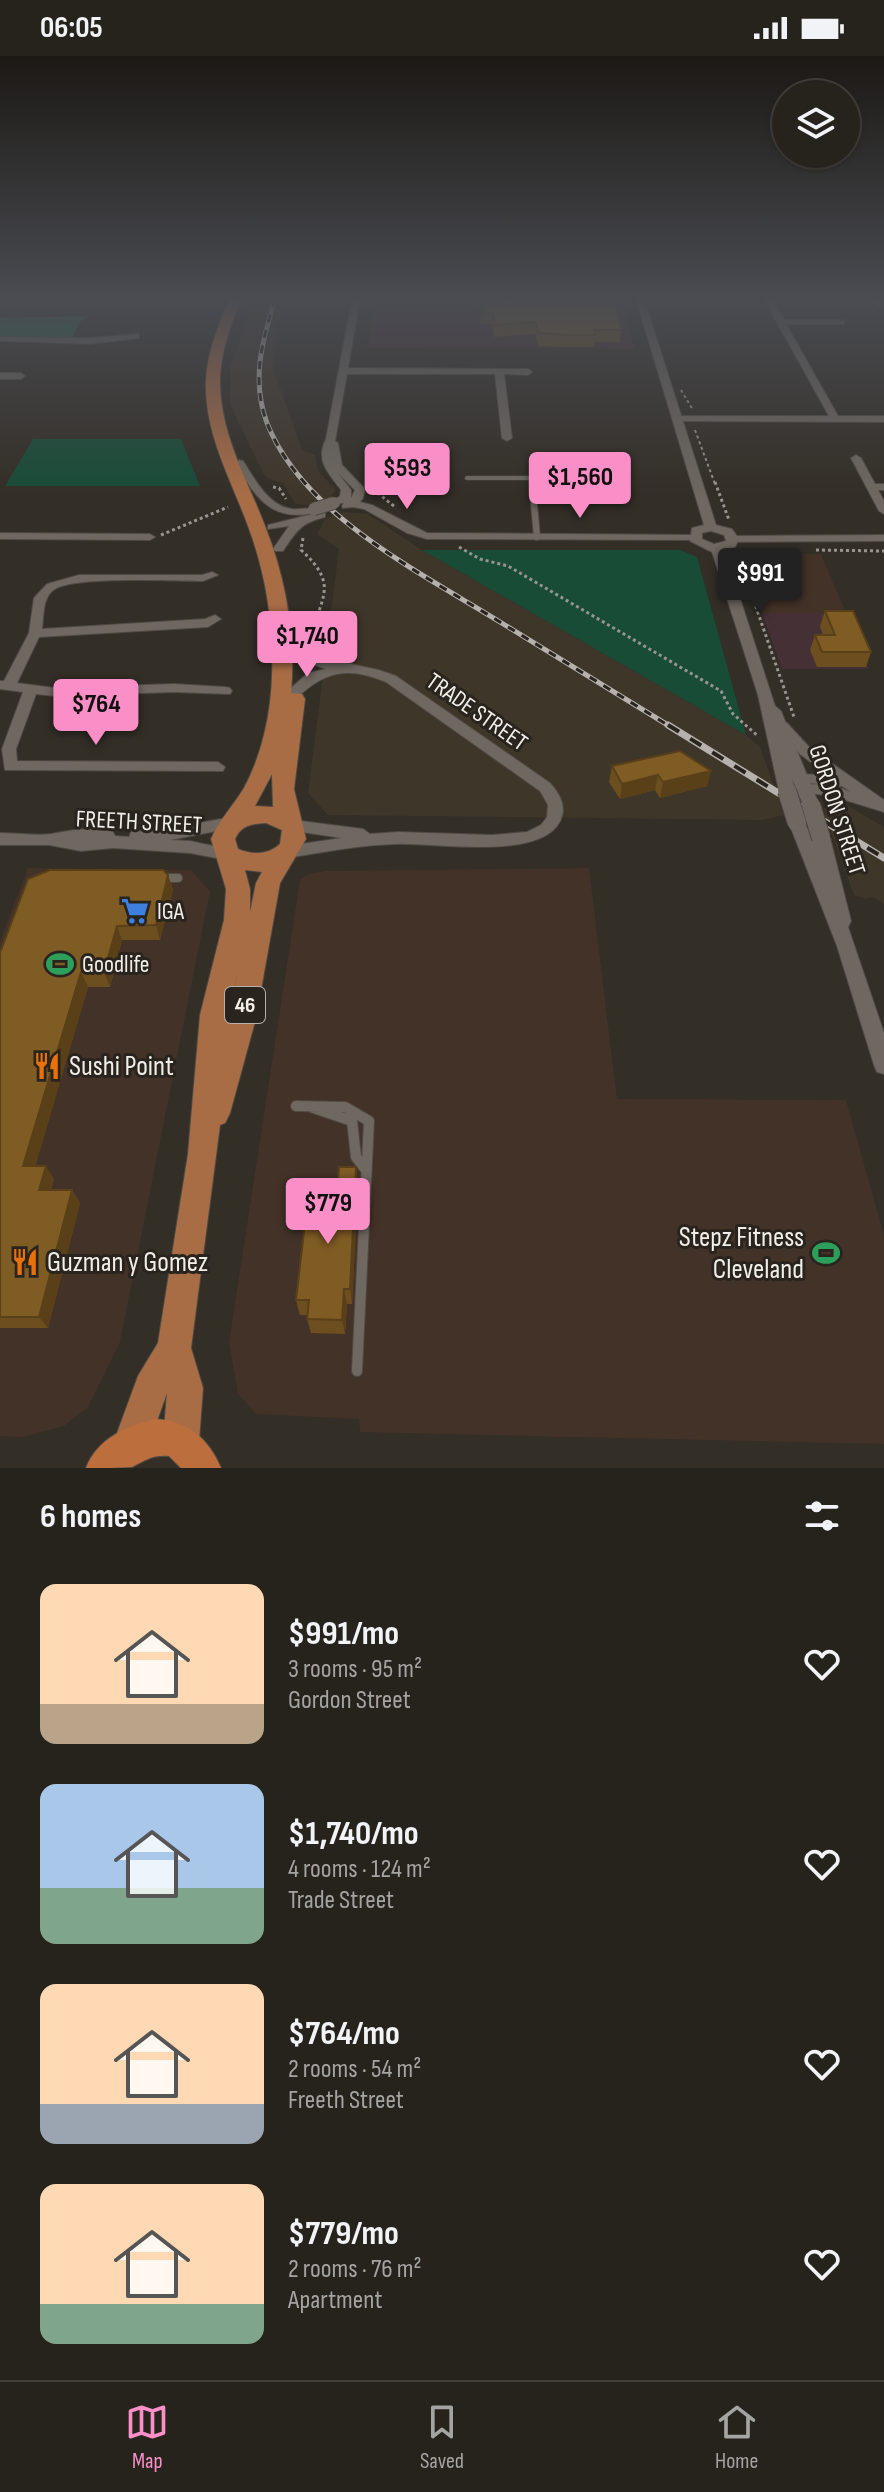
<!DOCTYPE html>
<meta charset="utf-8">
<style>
:root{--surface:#26221c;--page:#2e2a25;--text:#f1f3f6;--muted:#a4a4a3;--line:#423f3b;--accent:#fa8fc7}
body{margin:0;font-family:"Sofia Sans Condensed",sans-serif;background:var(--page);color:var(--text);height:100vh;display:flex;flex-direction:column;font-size:30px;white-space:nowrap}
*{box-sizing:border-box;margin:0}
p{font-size:26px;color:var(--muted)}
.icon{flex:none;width:44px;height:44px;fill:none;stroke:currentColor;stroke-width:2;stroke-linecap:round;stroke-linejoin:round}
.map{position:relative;height:1412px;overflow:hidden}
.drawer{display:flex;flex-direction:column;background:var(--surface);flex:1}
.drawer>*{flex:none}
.buttons{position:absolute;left:772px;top:24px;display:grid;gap:16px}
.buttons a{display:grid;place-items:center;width:88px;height:88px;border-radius:50%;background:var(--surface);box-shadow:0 2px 6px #0004,0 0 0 2px var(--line);font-size:40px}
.price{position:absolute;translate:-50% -68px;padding:0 18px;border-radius:8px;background:var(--accent);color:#111;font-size:26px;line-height:52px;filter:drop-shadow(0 2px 4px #0008)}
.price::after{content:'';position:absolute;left:50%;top:48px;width:24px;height:18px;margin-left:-12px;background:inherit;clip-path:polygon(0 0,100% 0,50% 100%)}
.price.current{background:#222;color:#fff}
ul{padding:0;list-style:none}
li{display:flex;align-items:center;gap:24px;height:200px;padding:0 40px}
li span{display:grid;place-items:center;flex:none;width:224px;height:160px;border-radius:16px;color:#555}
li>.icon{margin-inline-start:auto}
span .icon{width:96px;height:96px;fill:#fffc;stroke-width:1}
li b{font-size:34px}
h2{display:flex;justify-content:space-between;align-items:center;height:96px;padding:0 40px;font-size:34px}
.status{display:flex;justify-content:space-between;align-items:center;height:56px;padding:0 40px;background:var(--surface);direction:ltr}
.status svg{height:22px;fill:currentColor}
.tab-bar{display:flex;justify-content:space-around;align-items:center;height:112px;border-top:2px solid var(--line);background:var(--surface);font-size:22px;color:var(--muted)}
.tab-bar a{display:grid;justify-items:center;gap:4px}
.tab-bar .current{color:var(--accent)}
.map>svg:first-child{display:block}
</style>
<div class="status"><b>06:05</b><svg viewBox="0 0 49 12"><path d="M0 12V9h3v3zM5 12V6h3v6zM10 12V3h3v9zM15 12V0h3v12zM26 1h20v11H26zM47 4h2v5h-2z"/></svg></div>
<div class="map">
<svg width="884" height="1412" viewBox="0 0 884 1412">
<rect width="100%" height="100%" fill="#332e26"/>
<path fill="#433228" d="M757 498H821L846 557H762L749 503Z
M28 812 191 814 210 835 120 1286 88 1351 64 1370 23 1381 0 1380V885Z
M589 812 617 1043 846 1044 884 1179V1388L360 1376 359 1363 256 1358 238 1338 229 1286 300 824 310 818 325 815Z"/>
<path fill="#3f362a" d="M254 243H286L277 271 274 315 302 394 315 399 318 415 336 434 329 443 310 449 295 448 283 427 269 423 263 417 230 348V312Z
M344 456 368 458 422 494 746 679 760 691 784 759 763 764 328 759 308 737 339 493 317 478 325 463Z
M833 746 843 747 884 771V848L873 841 866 843 854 839 825 759 824 752Z"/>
<path fill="#443035" d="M374 243H621L635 293 368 292Z
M762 557H846L869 613H782Z"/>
<path fill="#184c37" d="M33 383H181L200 430H5Z
M422 494H680L697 501 746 679Z"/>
<path fill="#256c4f" d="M89 260 81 265 71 283 0 281V262Z"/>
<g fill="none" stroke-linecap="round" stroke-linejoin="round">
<g stroke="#4f4a44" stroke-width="5">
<path id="service-far3" d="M467 422H588
M532 422 533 428"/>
</g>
<g stroke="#4f4a44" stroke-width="8">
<path id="service-far2" d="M532 426 537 481"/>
</g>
<g stroke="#4f4a44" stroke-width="10">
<path id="service-far1" d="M160 822H178"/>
</g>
<g stroke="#4f4a44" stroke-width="12">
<path id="service" d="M296 1050 345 1051 369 1065 357 1315
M311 1051 352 1065 356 1101 366 1114"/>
</g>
<g stroke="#4f4a44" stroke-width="2">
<path id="minor" d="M352 243H360L348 312 528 313 532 316 528 319 504 318 512 382 507 385 502 382 495 318H347L335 385 338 387 342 409 365 433 363 442 360 446 372 449 427 477 694 479 699 482 698 484 427 483 407 477 364 453 353 451 343 452 342 450 344 447 333 448 332 446 340 440 341 434C328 416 315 405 326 383ZM338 417 355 434 351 442V434Z
M764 243H772L784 264H844V268H786L838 360H884V366L675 365V361L678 360H829Z
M866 243H876L884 247V252Z
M136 278H139V282L89 288 0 285V281L89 282Z
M0 317H21L25 320 21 323H0Z
M856 399 861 402 875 428H884V434H878L884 445V458L879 455 851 402Z
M239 404 243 405C255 423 268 450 292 453 301 454 309 450 316 455L315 457C269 466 257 441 234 407Z
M321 456 325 457V461C301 467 297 474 283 495H275L273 493 289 470 268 473V469Z
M0 477 150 478 155 481 150 484 0 483Z
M884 479V485L733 486 727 483 733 480Z
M212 516 218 519 203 525C174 525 75 520 55 533 42 541 44 560 42 573L205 563 215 559 221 563 208 571 39 581 17 627 55 632 174 628 225 631 230 632 232 635 230 638 174 636 55 640 36 638 16 693 17 705 218 706 225 711 223 715 5 714 2 693 23 636 0 633V625H4L29 577 34 542 47 528 79 519H202Z
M294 583 318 601 379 614 396 620 550 727C558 736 566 748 562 760 549 807 434 786 396 788 360 789 323 796 287 802L282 800 279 796 282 792 287 790 342 782 288 774 286 770 288 766 293 764 363 773 370 778 398 776 492 779 527 776 541 769 547 761 548 749 540 735 386 626C352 612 329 613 301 638H291L289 635 291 632 308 617 326 613C309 608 298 601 288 587Z
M782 665 787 667 810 692 884 744V756L829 739 800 737 798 733 800 729 819 728 796 726 794 722 796 718 828 719 800 698 777 673 775 670 777 667ZM831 729 842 730 851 736Z
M232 761 237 763 239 767 237 771 170 784 190 785 232 794 235 798 232 802 227 804 190 797 113 792 81 795 49 789H0V777C16 777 35 780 51 778 72 774 92 770 113 776L115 780 129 781 131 776 166 773Z"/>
</g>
<g stroke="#4f4a44" stroke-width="2">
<path id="tertiary" d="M636 243H644L716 469 732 473 739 483 735 491 724 493 775 650 781 655 819 749 817 753H805L792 723 795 735 793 739H781L779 735 758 639 712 496 690 485 692 472 704 469ZM711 475 724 479 726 485 714 488 702 483V477Z
M797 761 803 763 814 787 815 777H827L830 782 851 865 848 871 884 977V1018L877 1016 874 1009 837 890 789 767 791 763Z"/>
</g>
<g stroke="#4f4a44" stroke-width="2">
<path id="primary" d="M229 243H241C231 269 220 297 220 325 220 378 247 423 265 470 286 523 296 581 291 637L302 638 305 643 294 733 306 783 280 827 256 962 230 1057 225 1067 220 1069 191 1292 203 1332 199 1385 194 1398 181 1403 168 1398 163 1385 167 1337 144 1401 131 1406 118 1401 113 1388 138 1320 158 1287 188 1098 200 959 224 864 226 833 211 783C219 764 234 749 244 732 262 699 271 657 272 620 274 569 266 518 248 470 231 423 204 377 206 325 207 296 219 269 229 243ZM272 718 273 751 255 750ZM266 767 282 774 280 788C268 799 253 799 238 793L235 783C241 769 252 768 266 767ZM245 814 262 816 256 827 250 856V833ZM238 915 228 962 227 966 228 959Z"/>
</g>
<g stroke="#4f4a44" stroke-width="2">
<path id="trunk" d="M156 1363C188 1365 209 1383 221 1412H181L169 1400C151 1399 147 1404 132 1411 120 1412 99 1412 86 1412 97 1383 127 1369 156 1363Z"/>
</g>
<path stroke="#98948e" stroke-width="2" stroke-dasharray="3 3" stroke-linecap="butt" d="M681 334 693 354
M695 374 715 428"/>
<path stroke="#98948e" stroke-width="3" stroke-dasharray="3 3" stroke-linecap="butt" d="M715 426 729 464
M273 431 279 432 286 443
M373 433 395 451
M161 479 228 451
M303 482 301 494C342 531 318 542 310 587
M459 491 480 503 508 510 721 635 733 658 758 680
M816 494 884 495
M750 495 740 497 739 502 794 661"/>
<use href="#service-far3" stroke="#6e6860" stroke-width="4"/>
<use href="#service-far2" stroke="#6e6860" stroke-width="6"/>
<use href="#service-far1" stroke="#6e6860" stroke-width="8"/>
<use href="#service" stroke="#6e6860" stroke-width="10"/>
<use href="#minor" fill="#6e6860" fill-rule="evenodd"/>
<use href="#tertiary" fill="#6e6860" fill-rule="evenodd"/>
<use href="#primary" fill="#a96d46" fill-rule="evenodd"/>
<use href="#trunk" fill="#bc6f3d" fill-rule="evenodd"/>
<g stroke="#b6b1ac" stroke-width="5">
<path id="rail-far1" d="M275 243C262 286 251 324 267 367 303 459 421 517 500 566 557 601 614 636 671 671"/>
</g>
<g stroke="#b6b1ac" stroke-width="7">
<path id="rail" d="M668 669 884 802"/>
</g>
<use href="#rail-far1" stroke="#29241d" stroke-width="3" stroke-dasharray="8" stroke-linecap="butt"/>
<use href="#rail" stroke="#29241d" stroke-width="4" stroke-dasharray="13" stroke-linecap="butt"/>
<g stroke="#4f4a44" stroke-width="14" stroke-linecap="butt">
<path id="minor-bridge" d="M314 453 334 447"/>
</g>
<g stroke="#4f4a44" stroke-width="20" stroke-linecap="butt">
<path id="tertiary-bridge" d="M787 735 797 767
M811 749 821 782"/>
</g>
<use href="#minor-bridge" stroke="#6e6860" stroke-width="12"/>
<use href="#tertiary-bridge" stroke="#6e6860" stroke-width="18"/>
</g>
<path fill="#6d4f1f" d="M474 243H614L621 274 620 286H595L594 291H566L538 290 535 278 494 281 493 268H481L480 250H474Z
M825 555 871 596 866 611H817L810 594 815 579H823L820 570Z
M680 695 707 730 660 742 655 734 620 743 609 726 612 710Z
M168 819 173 834 160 884H122L110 931H88L35 1110 54 1123 51 1134H72L80 1147 48 1272H0V897Z
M356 1111 358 1128 352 1248H347L345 1278 311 1277 307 1263V1259H300L296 1244 338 1125Z"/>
<path fill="#594019" d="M711 715 707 730 660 742 663 726Z
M658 719 655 734 620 743 622 728Z
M168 819 173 834 160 884 156 869Z
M117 870 122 884 110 931 104 916Z
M81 916 88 931 32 1122 23 1110Z
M46 1110 54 1123 47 1147 39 1134Z
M356 1111 358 1128 352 1248 350 1233Z
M72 1134 80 1147 48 1272 39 1261Z
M344 1233 347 1248 345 1278 342 1264Z"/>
<path fill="#7f5c24" stroke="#594019" stroke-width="2" d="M481 243H614L621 274H594L596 279H567L539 277 535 266 495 269 493 257H482Z
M825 555H853L871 596H822L815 579H835Z
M680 695 711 715 663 726 658 719 622 728 612 710Z
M50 814H163L168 819 156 869 117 870 104 916H81L23 1110H46L39 1134H72L39 1261H0V897L28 823Z
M339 1111H356L350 1233H344L342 1264 307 1263 309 1244H296L310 1124 338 1125Z"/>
<linearGradient id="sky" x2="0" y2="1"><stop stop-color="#1c1915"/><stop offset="0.55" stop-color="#4a4c52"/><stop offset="1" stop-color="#4a4c52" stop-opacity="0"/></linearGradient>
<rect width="884" height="441" fill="url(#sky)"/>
<defs>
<g id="supermarket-bare" transform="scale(2.16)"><path d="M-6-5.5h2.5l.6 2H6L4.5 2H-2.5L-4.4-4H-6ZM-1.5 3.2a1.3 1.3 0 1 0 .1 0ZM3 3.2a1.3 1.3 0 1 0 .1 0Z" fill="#3f7fe0" stroke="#29241d" stroke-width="2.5" paint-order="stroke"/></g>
<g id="stadium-bare" transform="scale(2.16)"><path d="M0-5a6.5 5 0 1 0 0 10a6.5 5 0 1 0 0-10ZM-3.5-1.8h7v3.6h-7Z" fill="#2e9e5b" stroke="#29241d" stroke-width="2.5" paint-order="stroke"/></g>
<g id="restaurant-bare" transform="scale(2.16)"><path d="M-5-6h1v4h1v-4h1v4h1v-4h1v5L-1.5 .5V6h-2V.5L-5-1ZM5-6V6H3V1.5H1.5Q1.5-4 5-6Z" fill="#e8710a" stroke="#29241d" stroke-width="2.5" paint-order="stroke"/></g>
</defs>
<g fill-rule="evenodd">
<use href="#supermarket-bare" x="135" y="855"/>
<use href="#stadium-bare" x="60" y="908"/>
<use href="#restaurant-bare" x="47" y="1010"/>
<use href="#stadium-bare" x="826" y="1197"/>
<use href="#restaurant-bare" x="25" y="1206"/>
</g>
<g text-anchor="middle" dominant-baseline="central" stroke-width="6" stroke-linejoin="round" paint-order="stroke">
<rect fill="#29241d" stroke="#b6b1ac" stroke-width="2" x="225" y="931" width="40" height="36" rx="6"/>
<g font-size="22" font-weight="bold" fill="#f2eeea">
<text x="245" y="949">46</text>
</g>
<g font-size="24" fill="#f2eeea" stroke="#29241d">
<text transform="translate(477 656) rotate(35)">TRADE STREET</text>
<text transform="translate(837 754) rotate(72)">GORDON STREET</text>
<text transform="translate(139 766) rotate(3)">FREETH STREET</text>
</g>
<g font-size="24" fill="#f2eeea" stroke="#29241d" text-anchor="start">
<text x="157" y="855">IGA</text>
<text x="82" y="908">Goodlife</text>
</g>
<g font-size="28" fill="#f2eeea" stroke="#29241d" text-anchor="start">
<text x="69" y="1010">Sushi Point</text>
<text x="804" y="1181" text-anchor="end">Stepz Fitness<tspan x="804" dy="32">Cleveland</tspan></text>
<text x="47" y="1206">Guzman y Gomez</text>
</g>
</g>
</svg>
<div class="buttons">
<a><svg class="icon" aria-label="layers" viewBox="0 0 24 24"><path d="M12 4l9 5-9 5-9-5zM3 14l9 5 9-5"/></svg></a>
</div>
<b class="price" style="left:407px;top:455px">$593</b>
<b class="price" style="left:580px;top:464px">$1,560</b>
<b class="price current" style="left:760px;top:560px">$991</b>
<b class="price" style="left:307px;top:623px">$1,740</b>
<b class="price" style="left:96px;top:691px">$764</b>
<b class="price" style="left:328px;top:1190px">$779</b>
</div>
<section class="drawer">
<h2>6 homes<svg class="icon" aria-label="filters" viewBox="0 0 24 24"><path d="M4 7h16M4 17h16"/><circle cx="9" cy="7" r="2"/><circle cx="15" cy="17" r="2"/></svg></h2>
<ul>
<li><span style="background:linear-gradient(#ffd9b3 75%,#b9a48a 0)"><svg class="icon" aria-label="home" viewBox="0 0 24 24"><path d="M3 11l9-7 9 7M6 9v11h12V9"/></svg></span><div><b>$991/mo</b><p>3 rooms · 95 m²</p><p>Gordon Street</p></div><svg class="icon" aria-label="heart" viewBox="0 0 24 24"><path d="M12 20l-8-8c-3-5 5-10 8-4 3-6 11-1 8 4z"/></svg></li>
<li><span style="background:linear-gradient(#a9c7e8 65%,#7fa58c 0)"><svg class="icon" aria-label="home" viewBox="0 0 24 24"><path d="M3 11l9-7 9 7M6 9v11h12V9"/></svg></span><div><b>$1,740/mo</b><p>4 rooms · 124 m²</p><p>Trade Street</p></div><svg class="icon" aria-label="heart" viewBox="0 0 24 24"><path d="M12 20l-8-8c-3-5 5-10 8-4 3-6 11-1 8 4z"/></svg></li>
<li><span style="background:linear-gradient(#ffd9b3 75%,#9aa5b1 0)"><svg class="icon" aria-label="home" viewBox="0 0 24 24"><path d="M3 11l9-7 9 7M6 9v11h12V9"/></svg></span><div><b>$764/mo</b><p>2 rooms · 54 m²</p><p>Freeth Street</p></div><svg class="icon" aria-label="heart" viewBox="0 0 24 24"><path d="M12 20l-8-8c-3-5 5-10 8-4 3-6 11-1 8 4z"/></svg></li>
<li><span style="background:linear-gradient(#ffd9b3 75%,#7fa58c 0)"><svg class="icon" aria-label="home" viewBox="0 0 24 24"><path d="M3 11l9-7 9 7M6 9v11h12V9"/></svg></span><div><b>$779/mo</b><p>2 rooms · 76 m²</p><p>Apartment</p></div><svg class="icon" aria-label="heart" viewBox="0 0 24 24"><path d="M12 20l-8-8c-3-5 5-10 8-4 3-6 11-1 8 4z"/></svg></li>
</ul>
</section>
<nav class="tab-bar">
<a class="current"><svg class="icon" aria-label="map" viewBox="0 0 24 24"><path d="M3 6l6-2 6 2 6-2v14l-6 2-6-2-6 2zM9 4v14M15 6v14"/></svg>Map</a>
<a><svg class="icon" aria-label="saved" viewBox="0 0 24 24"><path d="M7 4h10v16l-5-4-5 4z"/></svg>Saved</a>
<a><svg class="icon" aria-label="home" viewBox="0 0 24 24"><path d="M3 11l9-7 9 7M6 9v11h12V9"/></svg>Home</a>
</nav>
